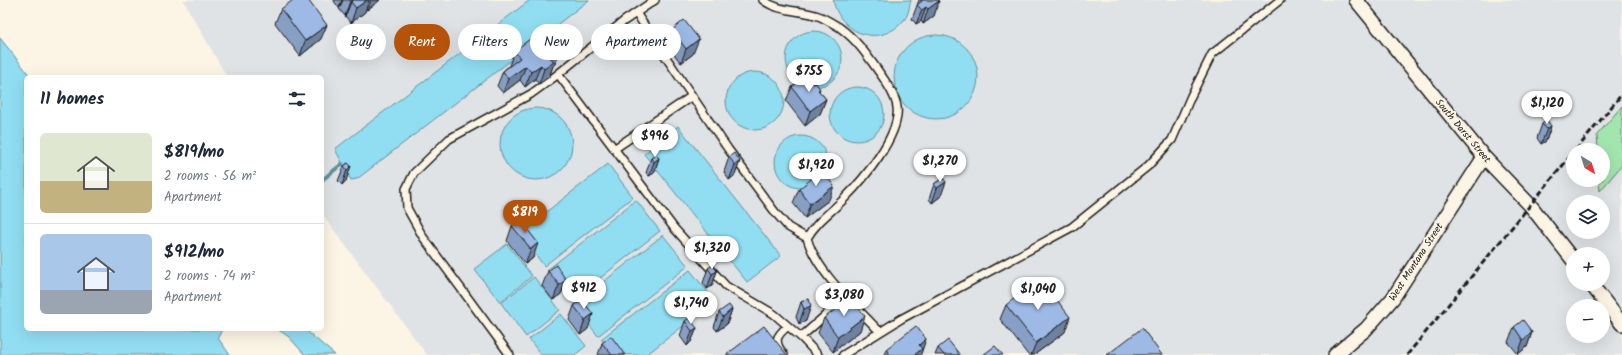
<!DOCTYPE html>
<meta charset="utf-8">
<style>
:root{--surface:#fff;--page:#f6f6f7;--text:#1f2937;--muted:#747a83;--line:#e0e1e3;--accent:#b45309}
body{margin:0;font-family:Kalam,sans-serif;background:var(--page);color:var(--text);height:100vh;display:flex;flex-direction:column;font-size:15px;white-space:nowrap}
*{box-sizing:border-box;margin:0}
p{font-size:13px;color:var(--muted)}
.icon{flex:none;width:22px;height:22px;fill:none;stroke:currentColor;stroke-width:2;stroke-linecap:round;stroke-linejoin:round}
.map{position:relative;flex:1;overflow:hidden}
.side{position:absolute;left:24px;top:75px;width:300px;height:256px;display:flex;flex-direction:column;background:var(--surface);border-radius:6px;box-shadow:0 4px 16px #0002}
.side>*{flex:none}
.guide{position:absolute;left:336px;top:24px;width:380px;height:36px;display:flex;gap:8px}
.needle{width:26px;rotate:142deg}
.controls{position:absolute;left:1566px;top:143px;display:grid;gap:8px}
.controls a{display:grid;place-items:center;width:44px;height:44px;border-radius:50%;background:var(--surface);box-shadow:0 4px 16px #0002;font-size:20px}
.price{position:absolute;translate:-50% -34px;padding:0 9px;border-radius:14px;background:#fff;color:#222;font-size:13px;line-height:26px;filter:drop-shadow(0 1px 2px #0008)}
.price::after{content:'';position:absolute;left:50%;top:24px;width:12px;height:9px;margin-left:-6px;background:inherit;clip-path:polygon(0 0,100% 0,50% 100%)}
.price.active{background:var(--accent);color:#fff}
ul{padding:0;list-style:none}
li{display:flex;align-items:center;gap:12px;height:100px;padding:0 16px}
li+li{border-top:1px solid var(--line)}
li span{display:grid;place-items:center;flex:none;width:112px;height:80px;border-radius:6px;color:#555}
li>.icon{margin-inline-start:auto}
span .icon{width:48px;height:48px;fill:#fffc;stroke-width:1}
li b{font-size:17px}
h2{display:flex;justify-content:space-between;align-items:center;height:48px;padding:0 16px;font-size:17px}
.chip{padding:0 14px;border-radius:18px;background:var(--surface);box-shadow:0 4px 16px #0002;font-size:14px;line-height:36px}
.chip.active{background:var(--accent);color:#fff}
.map>svg:first-child{display:block}
</style>
<div class="map">
<svg width="1622" height="355" viewBox="0 0 1622 355">
<rect width="100%" height="100%" fill="#fcf5e5"/>
<filter id="ink" filterUnits="userSpaceOnUse"><feTurbulence type="fractalNoise" baseFrequency=".025" numOctaves="2"/><feDisplacementMap in="SourceGraphic" scale="8" xChannelSelector="R" yChannelSelector="G"/><feConvolveMatrix kernelMatrix="1 2 1 2 8 2 1 2 1" color-interpolation-filters="sRGB"/></filter>
<g filter="url(#ink)">
<path fill="#e0e3e5" fill-rule="evenodd" d="M183 0H1622V355H427L322 214V77H227ZM1573 150H1603V180H1573ZM1573 202H1603V232H1573ZM1573 254H1603V284H1573ZM1573 306H1603V336H1573Z"/>
<path fill="#a3e5af" stroke="#608066" d="M1622 106V165L1600 191 1599 180H1603V150H1598L1597 135Z"/>
<path fill="#91ddf2" stroke="#62909c" d="M530 0H589L357 179 351 180 335 149Z
M833 0H911C909 7 909 14 904 20 880 49 840 34 833 0Z
M786 59a28 28 0 1 1 56 0a28 28 0 1 1-56 0Z
M894 77a42 42 0 1 1 84 0a42 42 0 1 1-84 0Z
M0 38 31 77H26V329H222L218 338 230 355H0Z
M726 101a29 29 0 1 1 58 0a29 29 0 1 1-58 0Z
M830 114a27 27 0 1 1 54 0a27 27 0 1 1-54 0Z
M500 144a36 36 0 1 1 72 0a36 36 0 1 1-72 0Z
M678 126 781 256 747 282 644 154Z
M775 162a26 26 0 1 1 52 0a26 26 0 1 1-52 0Z
M608 164 633 197 544 266 519 233Z
M636 200 660 231 571 301 547 270Z
M663 235 688 266 598 336 574 305Z
M507 244 532 276 500 302 474 269Z
M690 270 715 301 646 355H614L601 339Z
M534 277 560 310 526 337 501 303Z
M561 314 586 346 575 355H541L529 339Z
M277 329H307L309 333 335 355H305L289 337Z"/>
<g fill="none" stroke-linecap="round" stroke-linejoin="round">
<path stroke="#62909c" stroke-width="4" d="M322 180 342 164"/>
<g stroke="#1c1c1c" stroke-width="10">
<path id="service" d="M763 0C780 13 802 9 821 17 827 20 834 24 839 27 857 40 867 55 879 72 885 80 896 97 897 107 901 135 863 180 844 199 830 213 818 220 807 238 817 273 854 304 879 331
M636 13 728 149 775 212 788 227 807 238
M558 74 674 228 726 286 774 314 803 339 818 355
M614 149 692 96
M801 337 847 296
M510 355 423 237 407 208 406 189 414 173 449 139 531 94 553 78 624 21 655 0
M784 355C773 341 776 336 788 326
M843 355 901 319 1072 227 1148 166 1172 140 1191 96 1212 54 1280 0"/>
</g>
<g stroke="#1c1c1c" stroke-width="16">
<path id="minor" d="M1356 0 1484 157 1530 205 1573 260
M1591 284 1622 324
M1335 355 1366 329 1393 298 1484 157"/>
</g>
<use href="#service" stroke="#fcf5e5" stroke-width="7"/>
<use href="#minor" stroke="#fcf5e5" stroke-width="13"/>
<path stroke="#1c1c1c" stroke-width="3" stroke-dasharray="6 3" stroke-linecap="butt" d="M1576 150 1622 94
M1407 355 1573 153"/>
</g>
<path fill="#879fc5" stroke="#1c1c1c" d="M334 0H380L367 10 366 9 365 12 351 23 345 16 346 15 345 16 339 9 340 7 339 8 334 1Z
M919 0H938L934 16 923 24 921 21 916 24 912 19Z
M281 9 321 39 300 56 275 23Z
M672 30 693 54 681 63 666 44Z
M541 44 560 50 555 64 553 66 549 77 539 84 535 79 525 87 520 80 503 93 497 86 503 71 509 66 514 51Z
M814 84 820 89 819 91 826 99 820 114 805 126 786 101 792 87Z
M1542 124 1551 126 1546 141 1541 144 1537 138Z
M729 157 740 161 735 175 729 180 724 172Z
M651 158H659L654 173 649 176 646 173Z
M348 163 346 181 342 185 338 181 344 166Z
M943 178 941 196 932 203 929 199 934 184Z
M799 189 829 200 805 218 793 203Z
M520 220 533 258 525 264 507 241 512 226Z
M708 268 717 271 712 286 707 289 703 283Z
M548 271 566 280 561 294 553 300 542 286Z
M809 299 806 321 799 324 796 317 801 302Z
M582 300 588 329 580 335 569 320 574 306Z
M1006 305 1065 332 1034 355H1028L1000 319Z
M732 309 727 324 717 331 714 327 719 312Z
M824 318 860 331 833 352 818 333Z
M685 321 697 328 691 342 687 346 680 336Z
M1514 327 1532 332 1527 347 1518 354 1508 342Z
M926 339 920 355H884L886 349Z
M602 343 625 355H598Z
M938 348 960 355H935Z"/>
<path fill="#6e82a0" stroke="#1c1c1c" d="M342 0H343L340 7 339 8Z
M351 0H361L351 2 346 15 345 16 350 1Z
M367 0H369L365 12 351 23 356 8Z
M371 0H380L367 10Z
M939 1 934 16 923 24 928 9Z
M926 7 921 21 916 24 922 10Z
M327 25 321 39 300 56 305 41Z
M699 39 693 54 681 63 686 49Z
M560 50 555 64 553 66 549 77 539 84 544 69 550 57Z
M541 65 535 79 525 87 531 72Z
M526 66 520 80 503 93 508 79Z
M826 99 820 114 805 126 810 111Z
M1551 126 1546 141 1541 144 1547 129Z
M659 158 654 173 649 176 654 162Z
M740 161 735 175 729 180 735 165Z
M351 166 346 181 342 185 347 170Z
M946 182 941 196 932 203 937 188Z
M834 186 829 200 805 218 810 204Z
M538 243 533 258 525 264 531 249Z
M717 271 712 286 707 289 712 274Z
M566 280 561 294 553 300 559 285Z
M811 306 806 321 799 324 804 309Z
M732 309 727 324 717 331 723 317Z
M593 314 588 329 580 335 585 320Z
M865 316 860 331 833 352 838 337Z
M1070 317 1065 332 1034 355H1031L1036 343Z
M697 328 691 342 687 346 692 331Z
M1532 332 1527 347 1518 354 1523 340Z
M926 339 921 354 920 355H914L919 345Z"/>
<path fill="#9db9e5" stroke="#1c1c1c" d="M293 0H308L327 25 305 41 281 9Z
M353 0H367L356 8 351 2Z
M921 0H938L939 1 928 9 926 7 922 10 917 5 922 1Z
M684 20 699 39 686 49 672 30Z
M534 36 541 44 550 37 560 50 550 57 554 62 544 69 541 65 531 72 526 66 508 79 503 71 520 58 514 51Z
M807 75 814 84 816 83 820 89 818 90 826 99 810 111 792 87Z
M1547 120 1551 126 1547 129 1542 124Z
M734 153 740 161 735 165 729 157Z
M656 155 659 158 654 162 651 158Z
M348 163 351 166 347 170 344 166Z
M822 170 834 186 810 204 799 189Z
M943 178 946 182 937 188 934 184Z
M520 220 538 243 531 249 512 226Z
M556 265 566 280 559 285 548 271Z
M713 265 717 271 712 274 708 268Z
M1040 278 1070 317 1036 343 1006 305Z
M851 298 865 316 838 337 824 318Z
M809 299 811 306 804 309 801 302Z
M582 300 593 314 585 320 574 306Z
M729 305 732 309 723 317 719 312Z
M689 318 697 328 692 331 685 321Z
M1523 320 1532 332 1523 340 1514 327Z
M764 326 787 355H726Z
M916 326 926 339 919 345 922 349 914 355H890L886 349Z
M1142 328 1162 355H1107Z
M611 336 625 355H612L602 343Z
M948 340 960 355H944L938 348Z
M995 346 1003 355H983Z"/>
</g>
<g text-anchor="middle" dominant-baseline="central" stroke-width="4" stroke-linejoin="round" paint-order="stroke">
<g font-size="10" fill="#1c1c1c" stroke="#fcf5e5">
<text transform="translate(1463 131) rotate(50)">South Darst Street</text>
<text transform="translate(1416 262) rotate(-57)">West Montana Street</text>
</g>
</g>
</svg>
<div class="controls">
<a><svg class="needle" viewBox="-14 -14 28 28"><path d="M0-13l5 13h-10z" fill="#e53935"/><path d="M0 13l5-13h-10z" fill="#747a83"/></svg></a>
<a><svg class="icon" aria-label="layers" viewBox="0 0 24 24"><path d="M12 4l9 5-9 5-9-5zM3 14l9 5 9-5"/></svg></a>
<a>+</a>
<a>−</a>
</div>
<b class="price" style="left:809px;top:93px">$755</b>
<b class="price" style="left:1547px;top:125px">$1,120</b>
<b class="price" style="left:655px;top:158px">$996</b>
<b class="price" style="left:940px;top:183px">$1,270</b>
<b class="price" style="left:816px;top:187px">$1,920</b>
<b class="price active" style="left:525px;top:234px">$819</b>
<b class="price" style="left:712px;top:270px">$1,320</b>
<b class="price" style="left:584px;top:310px">$912</b>
<b class="price" style="left:1038px;top:311px">$1,040</b>
<b class="price" style="left:844px;top:317px">$3,080</b>
<b class="price" style="left:691px;top:325px">$1,740</b>
<div class="guide">
<a class="chip">Buy</a>
<a class="chip active">Rent</a>
<a class="chip">Filters</a>
<a class="chip">New</a>
<a class="chip">Apartment</a>
</div>
<section class="side">
<h2>11 homes<svg class="icon" aria-label="filters" viewBox="0 0 24 24"><path d="M4 7h16M4 17h16"/><circle cx="9" cy="7" r="2"/><circle cx="15" cy="17" r="2"/></svg></h2>
<ul>
<li><span style="background:linear-gradient(#dfe7d0 60%,#c2b280 0)"><svg class="icon" aria-label="home" viewBox="0 0 24 24"><path d="M3 11l9-7 9 7M6 9v11h12V9"/></svg></span><div><b>$819/mo</b><p>2 rooms · 56 m²</p><p>Apartment</p></div></li>
<li><span style="background:linear-gradient(#a9c7e8 70%,#9aa5b1 0)"><svg class="icon" aria-label="home" viewBox="0 0 24 24"><path d="M3 11l9-7 9 7M6 9v11h12V9"/></svg></span><div><b>$912/mo</b><p>2 rooms · 74 m²</p><p>Apartment</p></div></li>
</ul>
</section>
</div>
